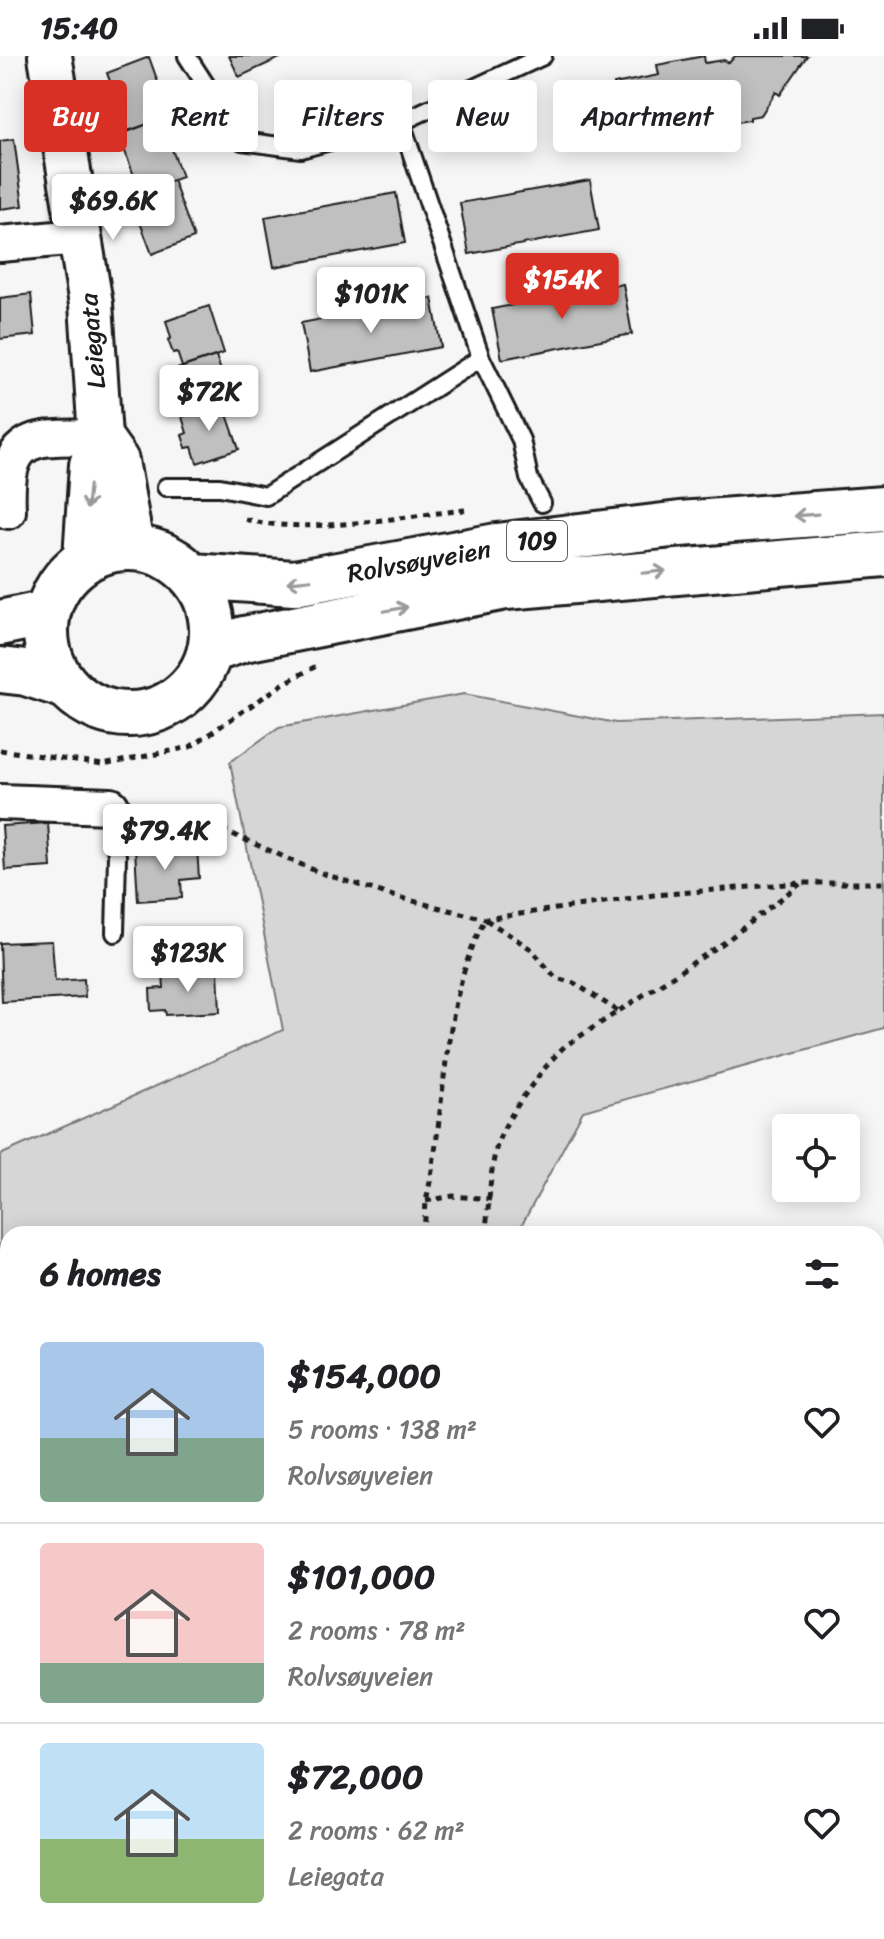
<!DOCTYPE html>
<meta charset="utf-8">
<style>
:root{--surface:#fff;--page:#f6f6f6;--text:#202124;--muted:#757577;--line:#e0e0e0;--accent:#d93025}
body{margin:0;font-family:Sriracha,sans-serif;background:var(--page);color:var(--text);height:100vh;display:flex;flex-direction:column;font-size:30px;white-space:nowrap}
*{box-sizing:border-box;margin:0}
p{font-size:26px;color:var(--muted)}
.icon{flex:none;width:44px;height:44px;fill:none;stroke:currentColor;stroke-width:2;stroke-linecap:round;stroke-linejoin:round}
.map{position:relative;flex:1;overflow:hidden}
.sheet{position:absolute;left:0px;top:1170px;width:884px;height:714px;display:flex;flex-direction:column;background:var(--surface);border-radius:24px 24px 0 0;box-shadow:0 4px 20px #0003}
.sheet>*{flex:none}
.banner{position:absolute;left:24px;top:24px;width:836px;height:72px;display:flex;gap:16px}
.tools{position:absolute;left:772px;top:1058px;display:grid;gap:16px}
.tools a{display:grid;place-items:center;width:88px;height:88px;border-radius:8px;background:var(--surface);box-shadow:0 4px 20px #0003;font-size:40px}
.price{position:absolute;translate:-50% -68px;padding:0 18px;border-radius:8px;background:#fff;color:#222;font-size:26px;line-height:52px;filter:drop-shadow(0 2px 4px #0008)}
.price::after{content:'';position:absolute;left:50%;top:48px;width:24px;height:18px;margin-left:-12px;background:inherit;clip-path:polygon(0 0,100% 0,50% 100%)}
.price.active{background:var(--accent);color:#fff}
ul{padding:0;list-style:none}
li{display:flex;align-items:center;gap:24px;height:200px;padding:0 40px}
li+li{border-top:2px solid var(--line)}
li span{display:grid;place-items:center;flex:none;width:224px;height:160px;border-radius:8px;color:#555}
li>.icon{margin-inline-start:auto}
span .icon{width:96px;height:96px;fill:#fffc;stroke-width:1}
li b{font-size:34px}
h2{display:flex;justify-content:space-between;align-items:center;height:96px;padding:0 40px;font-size:34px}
.pill{padding:0 28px;border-radius:8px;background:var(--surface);box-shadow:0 4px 20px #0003;font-size:28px;line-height:72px}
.pill.active{background:var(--accent);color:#fff}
.status{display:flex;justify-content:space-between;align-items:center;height:56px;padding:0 40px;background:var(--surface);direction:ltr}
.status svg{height:22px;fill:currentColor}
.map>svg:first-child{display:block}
</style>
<div class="status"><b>15:40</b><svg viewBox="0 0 49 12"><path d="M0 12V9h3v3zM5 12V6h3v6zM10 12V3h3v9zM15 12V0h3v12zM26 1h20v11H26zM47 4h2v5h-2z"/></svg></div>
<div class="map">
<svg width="884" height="1883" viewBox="0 0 884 1883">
<rect width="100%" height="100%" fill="#f6f6f6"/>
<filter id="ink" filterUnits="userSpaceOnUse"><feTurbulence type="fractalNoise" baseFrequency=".0125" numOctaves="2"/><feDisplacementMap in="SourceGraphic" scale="16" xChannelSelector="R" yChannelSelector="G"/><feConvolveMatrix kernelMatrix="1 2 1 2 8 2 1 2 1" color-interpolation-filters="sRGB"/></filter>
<g filter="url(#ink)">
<path fill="#d6d6d6" stroke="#797979" stroke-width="2" d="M464 638 616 667 884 657V972L583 1055 517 1178H8V1876H876V1351L884 1347V1883H0V1099L283 974 230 706 279 671Z"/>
<path fill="#c0c0c0" stroke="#1c1c1c" stroke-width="2" d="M229 0H284L239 21Z
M704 0 705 7 724 4 729 7 735 0H807L780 39 776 36 761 59 750 61V64L625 84 614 28 659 19 657 9Z
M149 1 170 60 128 75 107 17Z
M161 63 182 121 140 136 119 79Z
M14 83 23 150 0 153V85Z
M173 124 194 182 152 198 130 140Z
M590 124 599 174 469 198 460 147Z
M396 137 405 187 274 211 265 161Z
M623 228 632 278 502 303 492 253Z
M31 238 35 279 0 283V242Z
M432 242 441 291 310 316 301 267Z
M209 250 224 297 182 311 177 296 173 297 168 284 171 282 166 265Z
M216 300 231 344 189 358 184 343 179 345 175 332 179 330 174 314Z
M223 347 239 393 197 407 192 391 186 392 182 379 187 377 182 361Z
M48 767 51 811 5 814 2 770Z
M179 791 197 792 199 822 181 824 182 842 138 845 135 793Z
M52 885 55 925 84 923 85 941 2 946 0 887Z
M218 915 220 956 166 959 165 954 151 955 150 933 164 932 163 918Z"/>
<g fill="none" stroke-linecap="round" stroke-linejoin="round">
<g stroke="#1c1c1c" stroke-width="22">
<path id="service" d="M187 0 242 85 301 93 401 66 543 0
M481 302 521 384 529 422 542 447
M166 431H220L266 440 481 302 401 66
M111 750 117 800 115 877"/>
</g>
<g stroke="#1c1c1c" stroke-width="40">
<path id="minor" d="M0 188 79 181
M8 455C4 375 33 382 100 381
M0 746 111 750"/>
</g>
<g stroke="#1c1c1c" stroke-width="48">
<path id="tertiary" d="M50 0 91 248 100 381 91 409 85 503
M100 381 117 405 132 490"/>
</g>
<g stroke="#1c1c1c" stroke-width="50">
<path id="primary" d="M46 575a83 83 0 1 1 166 0a83 83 0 1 1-166 0Z
M193 520 294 527 497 490 680 468 884 453
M0 567 47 557
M211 594 244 583 506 531 884 498
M0 614 26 617 66 630"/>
</g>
<path stroke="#1c1c1c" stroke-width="5" stroke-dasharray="6 6" stroke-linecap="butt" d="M245 463C301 480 404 460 465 454
M0 694 103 709 190 691 283 628 318 609
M140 756 221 773 318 816 393 840 485 863 654 839 800 827H884
M426 1145 453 1140 491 1143
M424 1178 426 1145C447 1053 440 949 485 863L531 893 556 922 574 927 618 955
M485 1178C490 1148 489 1115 498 1086 506 1061 546 1007 565 990L725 886 800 828
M0 1268 8 1269
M876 1309 878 1305
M0 1574H8
M876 1697 884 1699
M0 1834H8
M876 1859 884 1857
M49 1883 51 1876
M101 1883 108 1876"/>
<use href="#service" stroke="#fff" stroke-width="16"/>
<use href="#minor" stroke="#fff" stroke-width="34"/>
<use href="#tertiary" stroke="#fff" stroke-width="42"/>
<use href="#primary" stroke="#fff" stroke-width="44"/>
</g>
<defs><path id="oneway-shaft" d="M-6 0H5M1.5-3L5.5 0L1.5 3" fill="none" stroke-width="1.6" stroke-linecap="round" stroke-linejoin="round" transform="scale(2)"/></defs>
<g stroke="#999">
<use href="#oneway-shaft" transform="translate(88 441) rotate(96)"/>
<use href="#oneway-shaft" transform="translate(806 459) rotate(176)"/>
<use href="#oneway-shaft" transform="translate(654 516) rotate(-6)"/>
<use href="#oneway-shaft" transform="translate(299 525) rotate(174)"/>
<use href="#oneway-shaft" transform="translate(396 553) rotate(-11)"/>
</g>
</g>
<g text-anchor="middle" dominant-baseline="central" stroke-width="8" stroke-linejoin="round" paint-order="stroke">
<rect fill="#fff" stroke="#606060" stroke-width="2" x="507" y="465" width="60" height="40" rx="6"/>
<g font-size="24" font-weight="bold" fill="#1c1c1c">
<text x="537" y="485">109</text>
</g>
<g font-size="26" fill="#1c1c1c" stroke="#fff">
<text transform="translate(92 285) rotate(-95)">Leiegata</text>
<text transform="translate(419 505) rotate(-10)">Rolvsøyveien</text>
</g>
</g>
</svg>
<div class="tools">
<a><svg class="icon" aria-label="locate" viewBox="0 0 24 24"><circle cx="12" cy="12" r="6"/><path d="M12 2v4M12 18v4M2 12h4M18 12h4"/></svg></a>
</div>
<b class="price" style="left:113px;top:186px">$69.6K</b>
<b class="price active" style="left:562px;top:265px">$154K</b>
<b class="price" style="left:371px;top:279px">$101K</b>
<b class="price" style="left:209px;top:377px">$72K</b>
<b class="price" style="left:165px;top:816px">$79.4K</b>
<b class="price" style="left:188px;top:938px">$123K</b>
<div class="banner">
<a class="pill active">Buy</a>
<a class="pill">Rent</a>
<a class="pill">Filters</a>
<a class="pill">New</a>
<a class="pill">Apartment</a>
</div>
<section class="sheet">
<h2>6 homes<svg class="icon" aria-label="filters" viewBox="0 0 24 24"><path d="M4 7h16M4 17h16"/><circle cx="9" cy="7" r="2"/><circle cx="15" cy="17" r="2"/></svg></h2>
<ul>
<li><span style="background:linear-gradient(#a9c7e8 60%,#7fa58c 0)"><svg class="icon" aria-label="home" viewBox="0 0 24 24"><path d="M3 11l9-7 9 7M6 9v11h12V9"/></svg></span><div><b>$154,000</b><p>5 rooms · 138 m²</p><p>Rolvsøyveien</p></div><svg class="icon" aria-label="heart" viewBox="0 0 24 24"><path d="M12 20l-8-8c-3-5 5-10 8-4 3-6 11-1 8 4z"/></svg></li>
<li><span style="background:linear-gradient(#f6c9c9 75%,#7fa58c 0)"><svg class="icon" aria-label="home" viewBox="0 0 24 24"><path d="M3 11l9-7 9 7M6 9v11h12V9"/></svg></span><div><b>$101,000</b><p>2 rooms · 78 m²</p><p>Rolvsøyveien</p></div><svg class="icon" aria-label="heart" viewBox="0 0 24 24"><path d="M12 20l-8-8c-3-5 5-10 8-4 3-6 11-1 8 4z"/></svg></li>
<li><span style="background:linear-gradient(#bfe0f5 60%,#8fb573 0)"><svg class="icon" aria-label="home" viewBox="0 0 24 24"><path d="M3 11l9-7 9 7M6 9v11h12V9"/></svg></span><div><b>$72,000</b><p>2 rooms · 62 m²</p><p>Leiegata</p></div><svg class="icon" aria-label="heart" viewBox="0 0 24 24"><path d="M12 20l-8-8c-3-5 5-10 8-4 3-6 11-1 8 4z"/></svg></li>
</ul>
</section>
</div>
